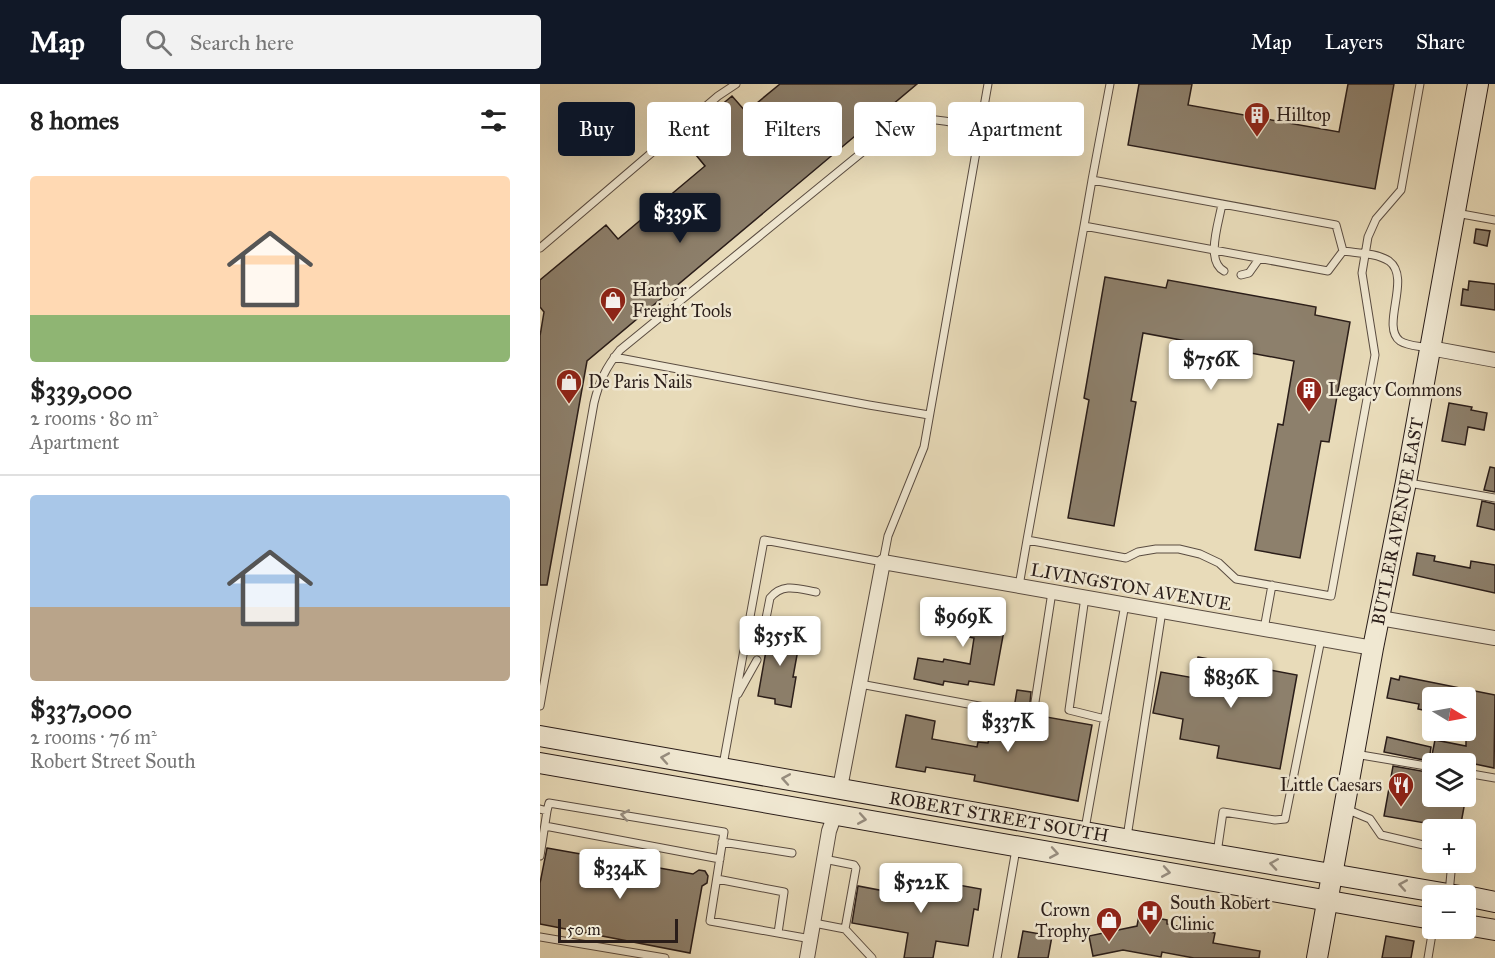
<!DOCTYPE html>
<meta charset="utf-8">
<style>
:root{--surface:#fff;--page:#f2f2f2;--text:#222;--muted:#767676;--line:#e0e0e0;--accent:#111827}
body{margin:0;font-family:"IM FELL Great Primer",serif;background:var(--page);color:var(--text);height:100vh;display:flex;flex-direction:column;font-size:22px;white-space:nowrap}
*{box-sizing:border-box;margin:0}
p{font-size:20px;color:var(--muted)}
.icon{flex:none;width:33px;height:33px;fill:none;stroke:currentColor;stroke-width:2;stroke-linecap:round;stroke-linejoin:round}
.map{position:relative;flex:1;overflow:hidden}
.panel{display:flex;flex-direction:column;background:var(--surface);width:540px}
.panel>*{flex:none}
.hud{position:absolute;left:18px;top:18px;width:570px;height:54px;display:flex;gap:12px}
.needle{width:39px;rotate:100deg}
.buttons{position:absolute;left:882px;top:603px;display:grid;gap:12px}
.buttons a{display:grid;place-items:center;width:54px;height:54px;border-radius:6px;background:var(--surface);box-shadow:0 6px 24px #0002;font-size:30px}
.scale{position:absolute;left:18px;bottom:15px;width:120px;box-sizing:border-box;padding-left:6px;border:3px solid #2a1d19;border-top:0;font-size:16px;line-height:21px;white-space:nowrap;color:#2a1d19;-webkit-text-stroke:4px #f0e8d2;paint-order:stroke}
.price{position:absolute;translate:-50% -51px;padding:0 14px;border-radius:6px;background:#fff;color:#222;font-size:20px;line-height:39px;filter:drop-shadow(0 2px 3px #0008)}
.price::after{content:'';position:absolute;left:50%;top:36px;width:18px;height:14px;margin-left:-9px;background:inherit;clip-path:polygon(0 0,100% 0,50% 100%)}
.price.current{background:var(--accent);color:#fff}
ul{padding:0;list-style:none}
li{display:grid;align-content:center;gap:12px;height:318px;padding:0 30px}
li+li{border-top:2px solid var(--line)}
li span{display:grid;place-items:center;height:186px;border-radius:6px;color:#555}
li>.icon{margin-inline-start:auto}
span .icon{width:108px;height:108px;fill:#fffc;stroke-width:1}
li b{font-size:26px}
h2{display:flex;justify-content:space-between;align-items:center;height:72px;padding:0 30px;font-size:26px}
.chip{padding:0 21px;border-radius:6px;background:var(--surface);box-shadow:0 6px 24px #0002;font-size:21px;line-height:54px}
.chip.current{background:var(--accent);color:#fff}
header{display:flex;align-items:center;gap:36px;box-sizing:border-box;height:84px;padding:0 30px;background:var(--accent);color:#fff}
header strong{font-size:28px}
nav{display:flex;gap:33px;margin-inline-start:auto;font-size:21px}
.search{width:420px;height:54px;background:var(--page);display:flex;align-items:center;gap:15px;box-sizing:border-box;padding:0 21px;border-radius:6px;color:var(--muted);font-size:22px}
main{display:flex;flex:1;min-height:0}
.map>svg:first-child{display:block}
</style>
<header>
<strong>Map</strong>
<div class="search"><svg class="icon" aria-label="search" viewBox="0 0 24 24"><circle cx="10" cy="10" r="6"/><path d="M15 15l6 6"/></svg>Search here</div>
<nav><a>Map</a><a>Layers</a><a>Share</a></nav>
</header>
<main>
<section class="panel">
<h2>8 homes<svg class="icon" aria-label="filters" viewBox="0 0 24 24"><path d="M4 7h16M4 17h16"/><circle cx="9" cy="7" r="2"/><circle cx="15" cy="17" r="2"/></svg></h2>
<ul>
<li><span style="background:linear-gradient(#ffd9b3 75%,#8fb573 0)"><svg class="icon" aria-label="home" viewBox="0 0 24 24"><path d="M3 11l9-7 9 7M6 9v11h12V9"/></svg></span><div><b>$339,000</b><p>2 rooms · 80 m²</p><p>Apartment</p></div></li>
<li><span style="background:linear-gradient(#a9c7e8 60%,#b9a48a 0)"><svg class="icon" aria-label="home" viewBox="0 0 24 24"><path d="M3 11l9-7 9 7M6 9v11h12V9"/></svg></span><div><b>$337,000</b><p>2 rooms · 76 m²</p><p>Robert Street South</p></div></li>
</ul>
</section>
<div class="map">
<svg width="955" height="874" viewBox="0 0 955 874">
<rect width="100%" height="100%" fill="#e8dbb9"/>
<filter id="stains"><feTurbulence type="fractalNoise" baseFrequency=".00333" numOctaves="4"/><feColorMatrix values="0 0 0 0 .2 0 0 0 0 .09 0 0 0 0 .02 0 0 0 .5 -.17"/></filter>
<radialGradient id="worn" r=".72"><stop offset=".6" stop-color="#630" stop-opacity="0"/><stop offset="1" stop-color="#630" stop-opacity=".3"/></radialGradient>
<path fill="#8d806c" stroke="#2a1d19" stroke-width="1.5" d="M240 0H377L47 277 7 501H0V252L4 228 0 223V196L66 141 78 155 165 82 142 54 192 12 206 28Z
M599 0H652L648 21 799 48 808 0H854L835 105 588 61Z
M936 145 950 147 947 162 934 159Z
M565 193 626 204 628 196 776 223 775 231 810 238 789 358 781 357 760 474 715 466 738 340 743 341 754 277 603 249 591 317 596 318 574 442 528 434 549 316 544 314Z
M929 197 955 200V226L921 221 923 205 928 206Z
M909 319 932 323 931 326 947 329 944 346 928 343 925 361 902 357Z
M950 383 955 384V408L944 406Z
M942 417 955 420V446L937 442Z
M877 469 895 472 894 477 930 484 931 477 955 481V509L873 491Z
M388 518 415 524V527L440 532 439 536 465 541 454 601 429 597 428 601 404 597 403 601 374 595 378 574 403 578 404 575 430 580 434 554 408 549 409 545 384 541Z
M230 544 261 549 253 593H256L251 623 235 620V615L218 612Z
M658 573 757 591 740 685 677 674 679 662 640 655 643 635 613 629 621 588 654 594Z
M860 592 955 611 954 684 892 671 895 656 926 662V614H892V628L878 625 879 620 847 614 851 594 859 596Z
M477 606 491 608 489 630 552 641 538 717 434 697 435 691 386 683 385 688 356 683 366 631 395 637 392 655 437 663 438 658 448 659 450 651 471 655 477 624H474Z
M847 653 891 663 889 677 844 668Z
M853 682 887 688 885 694 892 695V712H926L920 745 844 732Z
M7 764 153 790 159 786 165 787 168 792 167 799 162 802 150 869 0 840V799Z
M379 794 441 805 438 826 434 825 428 862 396 857 393 874H364L368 849 312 839 318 802 376 813Z
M599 831 627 836V840L675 849 673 859 720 867 719 874H654L622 868 621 873 583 866 553 872 549 852 597 842Z
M483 847 512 852 508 874H478Z
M846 852 874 857 871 874H842Z"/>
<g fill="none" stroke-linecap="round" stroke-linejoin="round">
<g stroke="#5a4c41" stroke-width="9">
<path id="lane" d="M552 96 570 0
M682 120C679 138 665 177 684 187
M916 129 955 136
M544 142 487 456 586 474 598 468 616 465H639L660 470 679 479 696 495 791 512 835 271 822 189 828 153 836 135 861 106 880 0
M0 164 178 12 196 0
M803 167 796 141 552 96 544 142 788 187 803 167C817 169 837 169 849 177 872 194 840 242 860 257 868 262 879 262 888 264
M701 191 709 189 719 175
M74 273 329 321 389 331
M869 399 955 414
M479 502 487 456
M545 513 529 626 565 635
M724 545 732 501
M220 565 230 514C243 498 259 505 276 508
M320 600 466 627
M198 610 217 576
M495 618 512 508
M0 622 54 319C59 298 66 283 80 266L358 39C385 30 413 39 440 44
M815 670 892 683
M183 681 224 456 343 478 348 452 384 363 448 0
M926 689 955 694
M0 725 7 727 0 772
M806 725 830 735 841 751 892 763
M7 727 9 719 184 748 170 837 271 855
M5 742 180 775
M545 745 585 520
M587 753 622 527
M182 758 252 769
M677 769 683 728 735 736 745 735 781 555
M284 775 314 781 316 784 305 845
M177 795 244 808 238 849
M909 809 912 778
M274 839 305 845 332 874
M0 853 125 874
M457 874 476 765
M888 874 893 844"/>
</g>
<g stroke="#5a4c41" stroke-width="16">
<path id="street" d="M890 264 955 276
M840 534 955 554
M300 704 343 478 833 564
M267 874 289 747 295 730"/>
</g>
<g stroke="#2a1d19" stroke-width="22">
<g id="secondary">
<path id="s1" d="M0 652 596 757 920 812"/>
<path d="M0 679 892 835"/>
<path d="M926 812 955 818"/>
<path d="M926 841 955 846"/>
<path id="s2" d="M777 874 833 564 866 398 938 0"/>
</g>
</g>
<use href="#lane" stroke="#f0e8d2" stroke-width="7"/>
<use href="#street" stroke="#f0e8d2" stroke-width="14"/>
<use href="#secondary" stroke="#f0e8d2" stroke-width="20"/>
</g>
<defs><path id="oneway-chevron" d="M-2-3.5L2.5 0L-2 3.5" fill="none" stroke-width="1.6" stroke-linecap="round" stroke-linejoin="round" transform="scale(1.5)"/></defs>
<g stroke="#978d7f">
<use href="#oneway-chevron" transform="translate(125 674) rotate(-170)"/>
<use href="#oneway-chevron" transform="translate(246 695) rotate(-170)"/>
<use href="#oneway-chevron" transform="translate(85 731) rotate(-170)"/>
<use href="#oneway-chevron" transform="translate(322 735) rotate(10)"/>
<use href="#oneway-chevron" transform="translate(514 769) rotate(10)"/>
<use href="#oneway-chevron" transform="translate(734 780) rotate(-171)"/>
<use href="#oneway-chevron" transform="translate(626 788) rotate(10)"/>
<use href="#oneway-chevron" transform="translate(863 801) rotate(-170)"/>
</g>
<defs>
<g id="building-pin" transform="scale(1.35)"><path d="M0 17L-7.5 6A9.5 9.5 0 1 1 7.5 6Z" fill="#8f2418" stroke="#f0e8d2"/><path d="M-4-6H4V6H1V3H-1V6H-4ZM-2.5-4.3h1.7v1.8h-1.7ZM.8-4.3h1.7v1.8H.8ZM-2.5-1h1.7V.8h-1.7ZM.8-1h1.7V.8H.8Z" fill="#fff"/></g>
<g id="shop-pin" transform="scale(1.35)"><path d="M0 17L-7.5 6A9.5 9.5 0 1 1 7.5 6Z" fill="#8f2418" stroke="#f0e8d2"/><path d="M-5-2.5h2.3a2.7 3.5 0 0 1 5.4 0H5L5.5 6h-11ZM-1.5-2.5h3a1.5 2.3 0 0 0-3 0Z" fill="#fff"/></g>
<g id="restaurant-pin" transform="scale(1.35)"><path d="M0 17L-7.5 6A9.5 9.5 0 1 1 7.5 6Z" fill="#8f2418" stroke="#f0e8d2"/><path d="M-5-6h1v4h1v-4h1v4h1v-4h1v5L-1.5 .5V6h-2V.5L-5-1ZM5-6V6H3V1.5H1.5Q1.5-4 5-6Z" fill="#fff"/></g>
<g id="hospital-pin" transform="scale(1.35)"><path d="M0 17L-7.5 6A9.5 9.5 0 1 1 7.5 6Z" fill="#8f2418" stroke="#f0e8d2"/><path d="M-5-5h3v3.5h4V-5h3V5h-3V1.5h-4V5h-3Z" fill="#fff"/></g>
</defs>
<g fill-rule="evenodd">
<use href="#building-pin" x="717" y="31"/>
<use href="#shop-pin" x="73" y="216"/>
<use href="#shop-pin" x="29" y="298"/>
<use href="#building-pin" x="769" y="306"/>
<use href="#restaurant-pin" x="861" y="701"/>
<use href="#hospital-pin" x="610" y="829"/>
<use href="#shop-pin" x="569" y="836"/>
</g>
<g text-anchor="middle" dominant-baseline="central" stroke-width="5" stroke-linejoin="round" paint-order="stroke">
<g font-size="18" fill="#2a1d19" stroke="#f0e8d2" text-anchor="start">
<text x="736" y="31">Hilltop</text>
<text x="92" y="206">Harbor<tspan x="92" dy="21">Freight Tools</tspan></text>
<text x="48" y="298">De Paris Nails</text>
<text x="788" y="306">Legacy Commons</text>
<text x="842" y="701" text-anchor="end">Little Caesars</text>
<text x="630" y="819">South Robert<tspan x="630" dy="21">Clinic</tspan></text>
<text x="550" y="826" text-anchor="end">Crown<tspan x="550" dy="21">Trophy</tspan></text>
</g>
<g font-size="18" fill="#2a1d19" stroke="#f0e8d2">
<text stroke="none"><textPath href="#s2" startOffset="444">BUTLER AVENUE EAST</textPath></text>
<text transform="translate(591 503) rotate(10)">LIVINGSTON AVENUE</text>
<text stroke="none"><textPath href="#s1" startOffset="466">ROBERT STREET SOUTH</textPath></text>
</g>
</g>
<rect width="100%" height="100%" filter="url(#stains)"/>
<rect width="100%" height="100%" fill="url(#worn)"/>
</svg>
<div class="buttons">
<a><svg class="needle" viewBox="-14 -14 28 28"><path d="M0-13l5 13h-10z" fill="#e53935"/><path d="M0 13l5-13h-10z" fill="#767676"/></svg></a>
<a><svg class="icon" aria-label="layers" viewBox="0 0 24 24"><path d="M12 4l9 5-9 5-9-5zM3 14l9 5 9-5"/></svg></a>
<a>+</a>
<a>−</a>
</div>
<div class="scale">50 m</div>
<b class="price current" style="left:140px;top:160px">$339K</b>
<b class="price" style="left:671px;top:307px">$756K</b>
<b class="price" style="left:423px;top:564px">$969K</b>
<b class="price" style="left:240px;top:583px">$355K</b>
<b class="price" style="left:691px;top:625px">$836K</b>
<b class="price" style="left:468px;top:669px">$337K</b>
<b class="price" style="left:80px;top:816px">$334K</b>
<b class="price" style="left:381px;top:830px">$522K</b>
<div class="hud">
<a class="chip current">Buy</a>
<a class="chip">Rent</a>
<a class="chip">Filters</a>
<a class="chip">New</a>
<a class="chip">Apartment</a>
</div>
</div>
</main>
